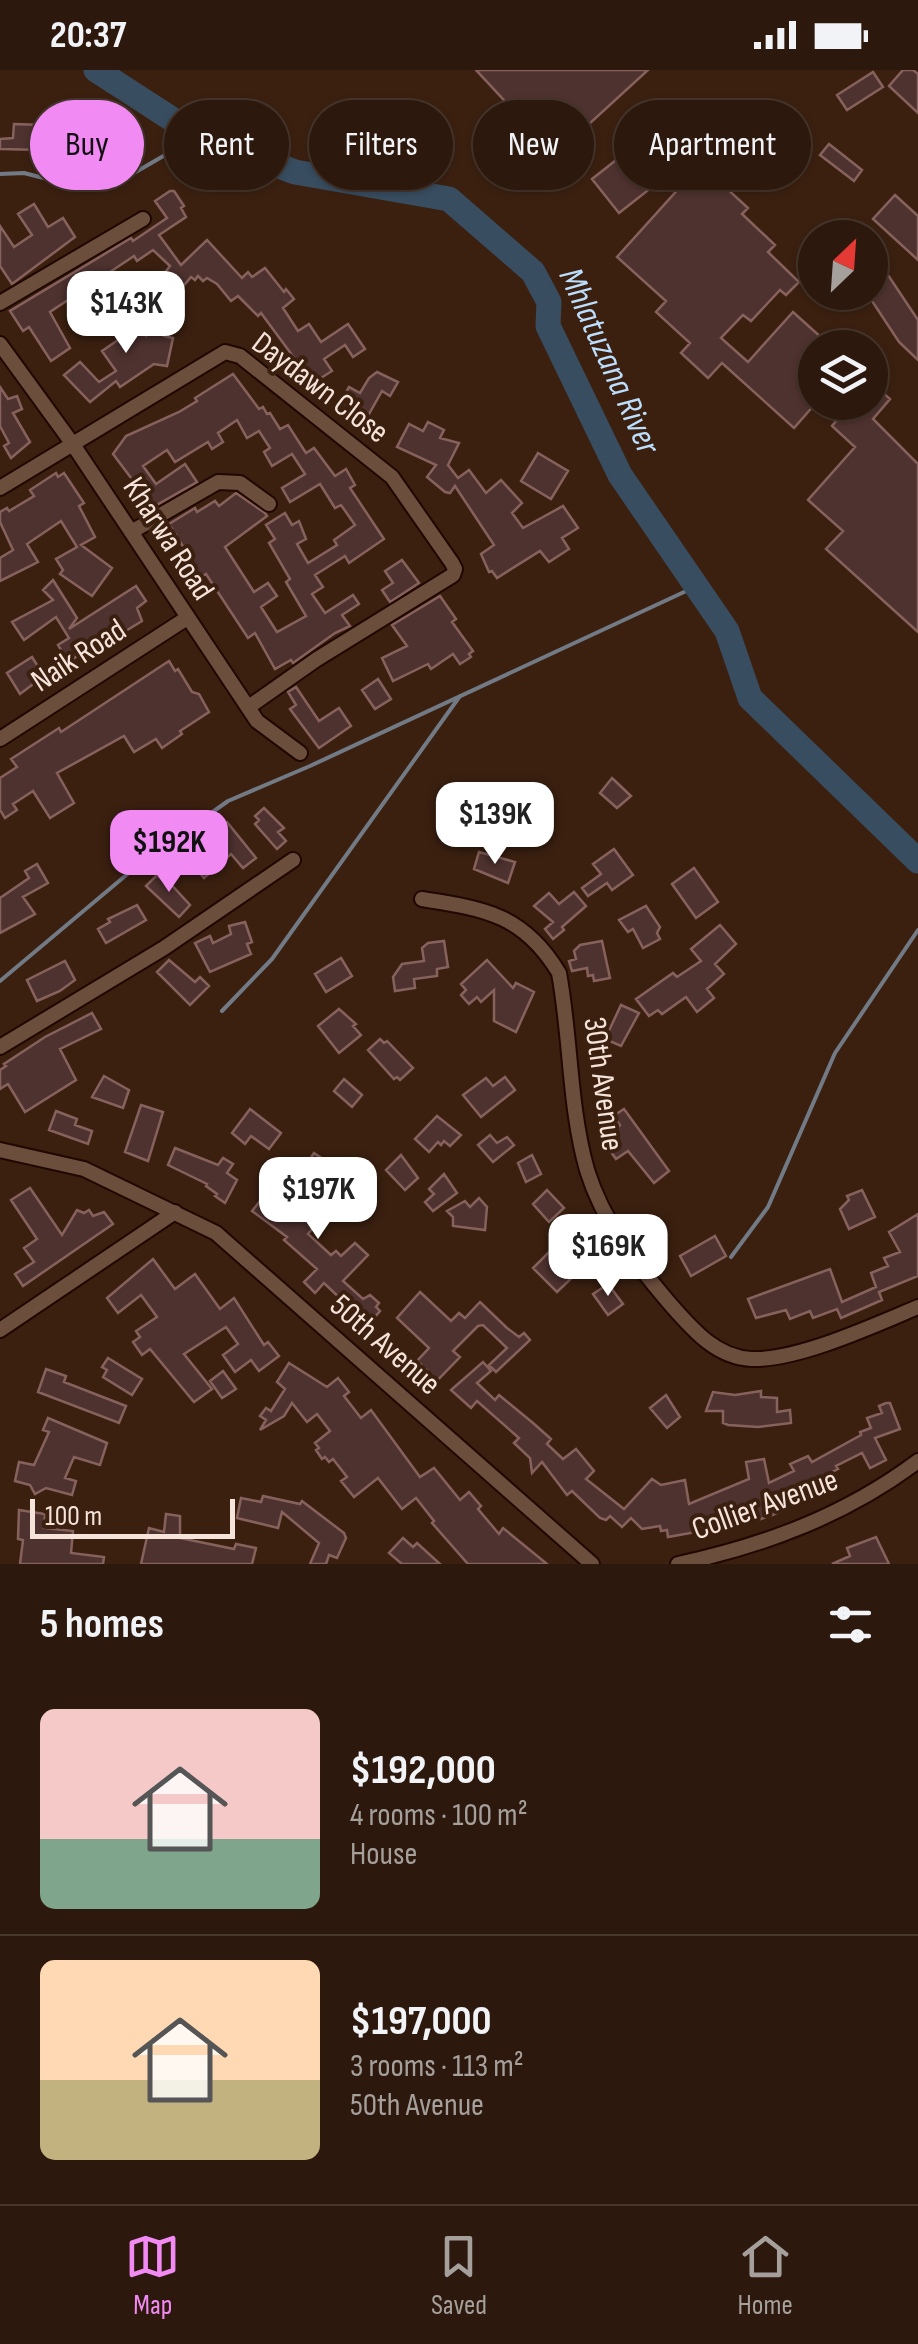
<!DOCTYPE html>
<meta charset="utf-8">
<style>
:root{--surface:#2c180c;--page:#38251a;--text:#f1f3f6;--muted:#a6a09d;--line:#48372d;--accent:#f28af3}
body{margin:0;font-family:"Sofia Sans Condensed",sans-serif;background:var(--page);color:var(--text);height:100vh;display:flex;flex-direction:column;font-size:38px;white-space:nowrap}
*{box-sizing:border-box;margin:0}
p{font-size:32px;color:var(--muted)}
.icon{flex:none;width:55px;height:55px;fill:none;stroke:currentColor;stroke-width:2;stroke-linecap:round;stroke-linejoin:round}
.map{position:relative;height:1494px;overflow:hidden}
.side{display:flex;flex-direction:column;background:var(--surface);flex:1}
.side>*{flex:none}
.hud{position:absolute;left:30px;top:30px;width:860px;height:90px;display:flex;gap:20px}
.needle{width:65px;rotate:25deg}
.controls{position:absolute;left:798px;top:150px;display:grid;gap:20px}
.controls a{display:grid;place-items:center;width:90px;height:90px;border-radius:50%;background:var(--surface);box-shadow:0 2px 8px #0004,0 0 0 2px var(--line);font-size:50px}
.scale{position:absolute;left:30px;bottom:25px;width:205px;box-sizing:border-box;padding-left:10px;border:5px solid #f6e4da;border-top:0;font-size:28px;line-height:35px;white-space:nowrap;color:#f6e4da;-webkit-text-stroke:8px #3b2010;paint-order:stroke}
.price{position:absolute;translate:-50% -85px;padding:0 22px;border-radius:20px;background:#fff;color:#222;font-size:32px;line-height:65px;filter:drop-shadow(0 2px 5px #0008)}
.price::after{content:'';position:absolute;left:50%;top:60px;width:30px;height:22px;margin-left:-15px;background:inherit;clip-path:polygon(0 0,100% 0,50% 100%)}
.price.selected{background:var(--accent);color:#111}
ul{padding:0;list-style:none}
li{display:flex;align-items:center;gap:30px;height:250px;padding:0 40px}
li+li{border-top:2px solid var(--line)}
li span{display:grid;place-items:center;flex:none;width:280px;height:200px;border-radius:15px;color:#555}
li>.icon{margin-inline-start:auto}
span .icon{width:120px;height:120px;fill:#fffc;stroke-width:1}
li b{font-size:42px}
h2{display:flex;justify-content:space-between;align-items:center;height:120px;padding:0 40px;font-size:42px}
.pill{padding:0 35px;border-radius:45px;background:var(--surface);box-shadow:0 2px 8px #0004,0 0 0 2px var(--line);font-size:35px;line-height:90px}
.pill.selected{background:var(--accent);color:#111}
.status{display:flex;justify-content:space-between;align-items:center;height:70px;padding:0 50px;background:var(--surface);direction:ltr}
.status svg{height:28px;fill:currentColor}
.tabs{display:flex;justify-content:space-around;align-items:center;height:140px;border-top:2px solid var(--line);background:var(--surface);font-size:28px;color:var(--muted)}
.tabs a{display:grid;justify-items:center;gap:5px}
.tabs .selected{color:var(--accent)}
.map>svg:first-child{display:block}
</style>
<div class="status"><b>20:37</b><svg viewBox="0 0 49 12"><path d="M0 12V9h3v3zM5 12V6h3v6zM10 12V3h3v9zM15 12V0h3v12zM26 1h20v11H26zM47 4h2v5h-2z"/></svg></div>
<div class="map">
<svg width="918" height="1494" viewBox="0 0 918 1494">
<rect width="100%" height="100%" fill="#3b2010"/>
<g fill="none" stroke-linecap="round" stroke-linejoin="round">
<path stroke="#717a85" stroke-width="4" d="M0 104 24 103 71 115 134 103 198 66
M0 911 137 796 228 731 310 696 697 516
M222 941 272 889 460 626
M731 1187 768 1137 835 983 918 860"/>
<path stroke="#384d60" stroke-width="25" d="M96 0 198 66 295 102 449 129 533 202 549 232 548 256 620 405 727 561 750 628 918 791"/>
</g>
<path fill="#4e322f" stroke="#87625d" stroke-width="2.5" d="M476 0H648L564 77 538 48 528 56Z
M903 0H913L918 4V43L889 16Z
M873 2 883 17 847 40 837 25Z
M690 32 717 66 619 143 592 109Z
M14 54 42 55V80L0 79V69L13 68Z
M829 74 862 100 854 111 820 85Z
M724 92 733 100 729 104 732 107 724 116 748 138 742 144 775 175 768 182 799 212 786 225 780 220 751 251 743 245 721 268 748 292 793 242 833 278H815V334L794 358 722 293 708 308 681 283 690 273 656 242 666 231 617 187 700 95 711 105Z
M170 121H174L184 136 181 138 186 147 159 165 181 195 207 170 242 208 248 202 252 207 265 198 284 222 286 219 294 229 283 238 298 261 309 254 321 272 348 254 365 279 353 287 345 275 324 289 332 301 313 313 301 300 298 302 291 292 295 289 261 243 258 246 238 226 231 231 217 214 207 208 203 211 198 206 195 210 191 207 170 232 166 229 163 232 151 221 170 196 153 180 137 191 134 186 50 242 70 278 51 291 29 257 23 261 10 241 131 168 133 171 167 148 155 131Z
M895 125 918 146V190L873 149Z
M34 134 48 157 63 148 75 167 12 214 0 196V156L14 177 32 165 18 144Z
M870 178 918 250V290L899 272 870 228Z
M126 235 146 265 149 251 167 255 164 266 173 268 167 296 154 294 120 317 116 311 90 332 64 305 80 292 99 312 116 301 102 281 128 263 115 243Z
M377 302 398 312 390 326 382 321 369 344 364 341 360 349 339 335 349 317 360 323 369 308Z
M233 304 259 339 263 337 267 344 270 343 280 359 288 355 306 383 314 378 335 406 346 399 355 415 350 418 384 469 349 493 345 486 315 505 323 517 312 524 325 543 353 525 359 534 342 545 350 556 335 563 293 593 291 590 275 599 255 563 248 568 206 504 196 510 184 490 189 486 169 454 195 438 197 442 215 431 219 436 236 423 265 443 267 446 225 477 254 522 268 513 277 526 261 537 277 562 306 546 286 512 290 509 269 473 275 469 266 455 285 443 292 455 299 451 306 469 297 474 308 493 337 475 334 470 355 455 341 435 335 438 320 414 290 432 282 418 305 404 292 384 272 396 264 382 270 378 259 361 247 368 237 350 218 363 223 372 212 379 208 372 175 392 167 380 143 396 156 414 185 394 197 412 153 437 113 384 126 366 179 342 197 331 195 328Z
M870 311 890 329 873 349 918 394V562L826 479 843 461 808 430 855 377 832 356 852 332H870Z
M0 317 8 329 17 326 22 339 13 343 30 372 11 388 4 376 9 373 0 356Z
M428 352 444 360 440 368 459 373 448 395 458 408 469 400 486 423 501 410 522 433 512 443 523 458 563 436 578 458 562 468 569 479 549 492 540 481 497 508 492 501 489 502 481 484 494 475 455 416 450 423 445 422 427 407 436 395 397 377 409 354 423 361Z
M538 383 568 401 551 429 521 411Z
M56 403 58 407 64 403 84 433 79 436 95 467 81 475 112 498 92 526 60 504 63 500 56 489 77 477 61 451 27 474 38 492 0 511V488L13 480 0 452V442L7 438 9 441 34 426 30 420Z
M402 490 419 513 390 532 382 520 393 513 385 501Z
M53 510 77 548 69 559 136 516 146 531 137 538 142 551 124 562 122 558 68 592 58 575 69 568 56 547 24 570 12 552 53 530 43 520Z
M440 526 456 549 452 552 473 581 469 584 471 587 460 594 453 584 431 599 428 594 393 611 382 588 407 576 392 555Z
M32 587 44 606 20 624 7 603Z
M169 591 175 601 178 599 192 622 199 624 209 642 180 661 182 664 162 678 156 669 134 682 124 666 57 703 74 733 50 748 33 721 13 734 17 740 5 748 0 740V708L17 697 11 689 59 658 61 662Z
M378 609 391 629 375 639 362 620Z
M296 617 319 651 339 638 351 656 319 678 290 639 296 635 288 622Z
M612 708 631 726 617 738 600 723Z
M264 738 284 758 278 762 286 771 277 779 255 754 259 750 255 746Z
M227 752 256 788 243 798 231 784 204 808 184 784 195 774 200 780 217 767 214 762Z
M614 779 633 805 612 820 607 813 588 826 582 818 601 804 593 794Z
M479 782 515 792 508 813 474 799Z
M37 794 48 813 23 827 35 844 0 863V828L29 808 25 801Z
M694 798 718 832 696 848 672 814Z
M157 805 166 813 168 811 190 835 179 847 146 816Z
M574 822 586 836 562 857 564 860 553 869 545 859 553 852 534 836 549 823 559 834Z
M137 835 146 850 106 873 98 859 110 852 108 849Z
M646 836 660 857 657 863 660 869 643 878 633 859 628 862 619 850Z
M245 852 252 872 247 874 251 884 210 902 195 873 210 866 213 873 231 864 229 856Z
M720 855 736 874 715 894 724 904 707 919 714 928 697 942 686 927 662 944 658 940 649 946 636 929 673 903 677 907 701 891 691 879Z
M444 871 448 897 437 899V906L414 909 415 918 395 921 393 907 402 894 424 891 422 878 428 873Z
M602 871 610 908 594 911 593 905 588 906 587 898 572 901 569 891 576 889 574 881 580 875Z
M341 888 352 906 326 922 315 904Z
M169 890 195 912 200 907 209 916 190 935 157 902Z
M487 890 513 918 516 913 534 922 516 962 494 951V920L481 932 477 927 469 934 461 925 466 920 461 914Z
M65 891 75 910 60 921 37 931 27 910Z
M621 935 639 943 621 976 605 969Z
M339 939 356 954 353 956 361 965 339 983 318 956Z
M92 943 101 959 60 979 76 1010 25 1042 8 1014 0 1019V1000L6 996 4 994 45 967Z
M380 969 384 973 387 971 413 998 400 1010 397 1007 394 1009 368 980Z
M104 1006 129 1020 123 1038 92 1027Z
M505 1007 515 1020 481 1047 463 1025 486 1008 493 1016Z
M344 1009 362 1025 352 1037 334 1021Z
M141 1035 163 1042 148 1091 125 1082Z
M250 1039 281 1063 269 1079 251 1066 245 1074 232 1063Z
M624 1039 669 1101 654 1113 628 1081 616 1089 603 1071 620 1055 613 1046Z
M56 1041 77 1049 75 1055 92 1061 88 1074 49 1060Z
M437 1046 461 1065 450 1076 444 1071 441 1075 438 1072 429 1082 415 1069Z
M490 1065 497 1073 507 1067 514 1075 493 1092 478 1075Z
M175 1078 218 1095 223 1088 233 1094 227 1103 237 1110 225 1133 215 1126 217 1124 206 1116 207 1114 168 1095Z
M314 1083 338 1099 302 1140 317 1153 308 1164 331 1185 336 1181 341 1186 355 1173 368 1185 343 1211 363 1229 370 1225 379 1233 376 1237 380 1241 360 1264 347 1253 352 1247 343 1238 346 1234 324 1213 315 1223 304 1212 317 1199 284 1170 287 1167 252 1141 270 1119 284 1130 310 1102 304 1098Z
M401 1085 418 1108 405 1120 386 1100Z
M532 1085 541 1104 526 1112 518 1093Z
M444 1104 457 1123 433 1141 425 1132 434 1124 429 1119Z
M30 1118 62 1165 77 1140 84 1143 89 1140 93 1146 104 1142 113 1154 23 1216 15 1204 34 1192 24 1178 37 1169 11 1130Z
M547 1120 564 1138 549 1152 533 1134Z
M862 1120 875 1147 849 1159 840 1139 849 1130 847 1126Z
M479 1128 487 1137 485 1160 453 1156V1147L447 1141 465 1131 470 1137Z
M918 1144V1206L879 1222 882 1230 841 1248 837 1239 813 1248 810 1241 790 1249 786 1240 756 1248 748 1229 830 1199 842 1232 876 1217 871 1203 888 1196 884 1188 900 1182 889 1162Z
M715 1166 726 1186 691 1206 680 1186Z
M554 1177 577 1203 557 1222 533 1198Z
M153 1189 175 1219 195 1204 220 1239 234 1228 264 1275 268 1272 279 1286 259 1301 251 1290 235 1302 223 1285 238 1274 226 1257 184 1284 212 1319 194 1332 150 1279 142 1285 133 1272 140 1267 136 1261 157 1247 141 1225 118 1243 107 1228Z
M608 1214 623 1234 608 1245 593 1224Z
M420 1222 451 1251 459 1243 465 1248 480 1232 507 1258 519 1267 524 1263 530 1270 496 1302 489 1295 507 1278 483 1255 478 1256 453 1281 460 1287 427 1321 419 1314 430 1303 417 1291 429 1278 397 1248Z
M108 1288 142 1309 132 1325 103 1307 107 1300 102 1297Z
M483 1292 491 1301 477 1313 495 1330 499 1325 533 1353 551 1369 547 1374 563 1389 576 1379 594 1401 586 1409 624 1439 652 1409 661 1415 685 1410 689 1434 749 1409 746 1392 764 1389 769 1413 794 1401 790 1394 808 1386 812 1392 861 1365 860 1362 871 1358 867 1348 882 1343 879 1336 886 1333H890L900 1359 875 1368 886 1390 870 1398 862 1383 836 1396 838 1399 822 1407 825 1412 776 1434 780 1442 758 1450 753 1437 716 1452 718 1458 668 1467 667 1460 661 1461 660 1456 642 1459 631 1448 622 1457 610 1446 606 1450 600 1448 572 1421 567 1425 542 1392 532 1403 530 1388 514 1373 519 1368 477 1331 471 1338 451 1320Z
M289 1293 327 1317 338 1308 349 1322 344 1326 361 1348 371 1340 420 1407 434 1398 460 1430 469 1422 481 1436 478 1439 499 1464 503 1458 547 1494H468L432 1453 434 1451 416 1428 402 1439 378 1408 354 1427 341 1411 347 1407 333 1389 329 1392 325 1387 322 1389 316 1380 319 1378 315 1373 330 1361 317 1344 307 1352 292 1333 284 1346 260 1360 266 1350 260 1346 266 1338 271 1341 285 1319 277 1312Z
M46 1299 66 1306 64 1312 126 1336 119 1353 38 1322Z
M223 1301 236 1319 222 1328 210 1311Z
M761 1321V1327L777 1328V1342L790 1340 791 1353 758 1357 728 1355 723 1353V1341H706L713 1322 735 1325Z
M666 1325 680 1347 667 1358 650 1338Z
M48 1348 107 1373 100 1395 74 1387 65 1408 76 1411 72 1425 46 1418 35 1424 30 1415 15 1411 19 1392 34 1395 49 1362 43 1360Z
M263 1426 300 1434 302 1431 344 1463 346 1468 337 1488 329 1485 326 1494H310L319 1473 282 1442 278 1458 237 1448 241 1428 261 1432Z
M19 1440 45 1444 44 1458 73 1461 71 1483 104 1487 103 1494H20L23 1470 18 1469Z
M166 1444 180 1446V1468L234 1479 236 1474 256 1478 252 1494H141L149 1458 164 1462Z
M876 1467 889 1494H832L850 1486 847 1478Z
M403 1468 413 1477 417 1473 440 1494H402L389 1483Z"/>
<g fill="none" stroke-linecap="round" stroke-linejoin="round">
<g stroke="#200800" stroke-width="18">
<path id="minor" d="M0 233 143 149
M0 274 72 373 257 651 300 683
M0 418 225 282 240 286 392 407 452 493 455 499 453 505 317 589 250 636
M131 462 218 412 240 413 269 434
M0 669 187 548
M422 829C486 839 524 845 559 903 571 968 569 1037 587 1100 603 1152 636 1194 671 1235 693 1260 716 1287 751 1289 797 1291 875 1255 918 1237
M0 977 164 878 293 790
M0 1080 84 1099 216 1163 592 1494
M0 1260 175 1142
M678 1494C766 1475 846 1445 918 1391"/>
</g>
<use href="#minor" stroke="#6c4e3d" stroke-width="14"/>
</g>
<g text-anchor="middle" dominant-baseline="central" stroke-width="8" stroke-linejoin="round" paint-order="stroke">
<g font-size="32" fill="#f6e4da" stroke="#3b2010">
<text transform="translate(320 318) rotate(37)">Daydawn Close</text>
<text transform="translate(168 469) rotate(57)">Kharwa Road</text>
<text transform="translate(79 586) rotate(-33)">Naik Road</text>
<text transform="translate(603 1014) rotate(82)">30th Avenue</text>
<text transform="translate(385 1275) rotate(41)">50th Avenue</text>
<text transform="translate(765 1435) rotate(-20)">Collier Avenue</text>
</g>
<g font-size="35" font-style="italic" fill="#bddffe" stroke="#3b2010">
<text transform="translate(609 291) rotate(66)">Mhlatuzana River</text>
</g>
</g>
</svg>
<div class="controls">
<a><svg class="needle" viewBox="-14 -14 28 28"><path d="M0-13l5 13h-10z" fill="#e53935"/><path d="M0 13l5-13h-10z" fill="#a6a09d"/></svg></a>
<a><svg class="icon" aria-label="layers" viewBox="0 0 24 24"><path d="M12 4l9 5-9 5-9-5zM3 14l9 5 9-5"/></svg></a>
</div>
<div class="scale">100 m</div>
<b class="price" style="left:126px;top:286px">$143K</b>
<b class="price" style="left:495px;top:797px">$139K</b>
<b class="price selected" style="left:169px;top:825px">$192K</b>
<b class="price" style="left:318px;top:1172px">$197K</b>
<b class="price" style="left:608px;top:1229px">$169K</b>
<div class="hud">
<a class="pill selected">Buy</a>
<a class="pill">Rent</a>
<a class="pill">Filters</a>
<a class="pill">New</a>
<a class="pill">Apartment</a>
</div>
</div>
<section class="side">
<h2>5 homes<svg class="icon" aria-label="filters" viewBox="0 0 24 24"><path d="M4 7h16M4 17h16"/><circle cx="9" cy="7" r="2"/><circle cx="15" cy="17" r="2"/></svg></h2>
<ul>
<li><span style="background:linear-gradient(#f6c9c9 65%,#7fa58c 0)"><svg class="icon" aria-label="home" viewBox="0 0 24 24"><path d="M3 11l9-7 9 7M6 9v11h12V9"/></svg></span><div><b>$192,000</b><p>4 rooms · 100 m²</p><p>House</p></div></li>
<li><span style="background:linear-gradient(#ffd9b3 60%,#c2b280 0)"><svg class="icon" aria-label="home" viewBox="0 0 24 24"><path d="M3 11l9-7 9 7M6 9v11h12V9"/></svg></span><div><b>$197,000</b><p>3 rooms · 113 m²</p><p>50th Avenue</p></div></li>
</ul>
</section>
<nav class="tabs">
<a class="selected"><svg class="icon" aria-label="map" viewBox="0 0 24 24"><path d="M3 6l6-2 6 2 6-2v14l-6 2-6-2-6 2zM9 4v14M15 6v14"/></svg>Map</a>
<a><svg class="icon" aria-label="saved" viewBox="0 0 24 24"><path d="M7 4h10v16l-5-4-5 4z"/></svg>Saved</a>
<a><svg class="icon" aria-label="home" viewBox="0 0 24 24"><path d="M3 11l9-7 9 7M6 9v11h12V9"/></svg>Home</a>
</nav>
